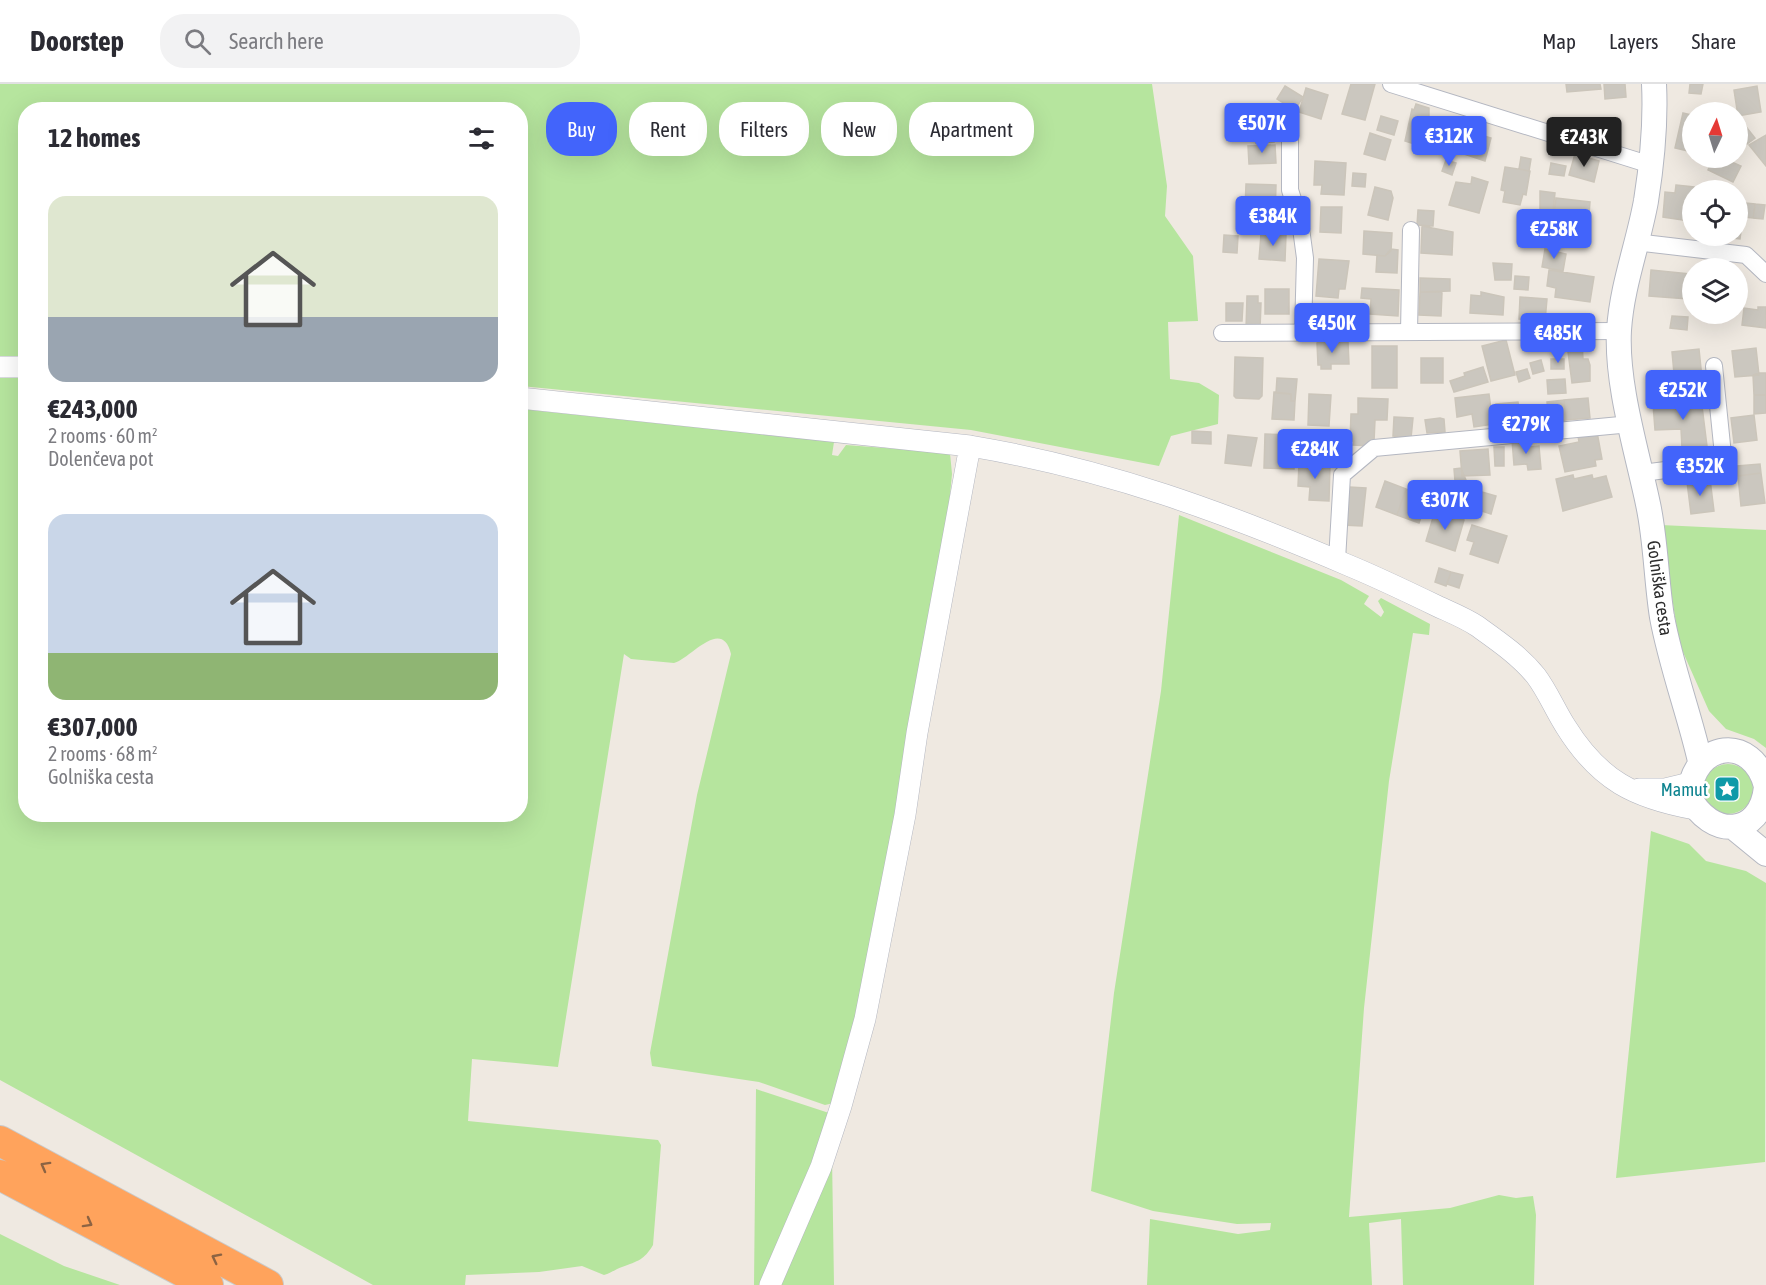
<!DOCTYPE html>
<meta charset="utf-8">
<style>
:root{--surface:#fff;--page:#f2f2f3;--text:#2b2b33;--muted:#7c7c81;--line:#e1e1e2;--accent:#4264fb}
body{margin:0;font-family:"Asap Condensed",sans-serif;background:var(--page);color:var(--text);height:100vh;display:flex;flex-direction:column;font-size:22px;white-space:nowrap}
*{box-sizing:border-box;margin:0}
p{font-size:20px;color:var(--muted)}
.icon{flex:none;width:33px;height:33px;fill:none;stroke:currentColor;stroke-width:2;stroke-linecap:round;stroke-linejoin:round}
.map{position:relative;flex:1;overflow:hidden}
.panel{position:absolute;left:18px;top:18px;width:510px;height:720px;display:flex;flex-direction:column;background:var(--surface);border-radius:24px;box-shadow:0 6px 24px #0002}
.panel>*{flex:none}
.hud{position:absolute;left:546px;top:18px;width:570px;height:54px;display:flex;gap:12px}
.needle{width:39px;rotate:4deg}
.buttons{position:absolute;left:1682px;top:18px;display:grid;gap:12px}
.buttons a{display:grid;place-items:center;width:66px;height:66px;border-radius:50%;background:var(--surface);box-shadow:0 6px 24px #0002;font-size:30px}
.price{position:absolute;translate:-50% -51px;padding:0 14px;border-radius:6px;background:var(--accent);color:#fff;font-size:20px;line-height:39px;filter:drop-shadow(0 2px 3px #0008)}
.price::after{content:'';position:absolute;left:50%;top:36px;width:18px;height:14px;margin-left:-9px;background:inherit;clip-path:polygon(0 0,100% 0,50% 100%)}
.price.active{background:#222;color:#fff}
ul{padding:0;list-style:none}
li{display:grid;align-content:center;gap:12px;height:318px;padding:0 30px}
li span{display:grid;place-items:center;height:186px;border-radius:18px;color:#555}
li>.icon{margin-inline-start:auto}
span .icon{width:108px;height:108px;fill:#fffc;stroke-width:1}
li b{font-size:26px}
h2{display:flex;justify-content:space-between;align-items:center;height:72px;padding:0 30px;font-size:26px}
.chip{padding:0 21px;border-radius:24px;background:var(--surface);box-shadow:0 6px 24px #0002;font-size:21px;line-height:54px}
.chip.active{background:var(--accent);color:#fff}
header{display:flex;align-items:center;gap:36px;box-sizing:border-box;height:84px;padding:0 30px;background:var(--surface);border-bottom:2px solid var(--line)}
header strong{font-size:28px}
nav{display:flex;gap:33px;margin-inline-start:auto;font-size:21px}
.search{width:420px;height:54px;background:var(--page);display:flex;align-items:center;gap:15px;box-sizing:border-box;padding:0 21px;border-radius:24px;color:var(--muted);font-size:22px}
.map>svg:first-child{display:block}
</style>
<header>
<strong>Doorstep</strong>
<div class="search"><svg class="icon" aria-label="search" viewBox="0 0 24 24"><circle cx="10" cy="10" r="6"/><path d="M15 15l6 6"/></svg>Search here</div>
<nav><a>Map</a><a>Layers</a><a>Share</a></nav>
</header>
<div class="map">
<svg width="1766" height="1201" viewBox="0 0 1766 1201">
<rect width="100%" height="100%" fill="#efe9e1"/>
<path fill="#b6e59e" d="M0 0H1152L1167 102 1165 132 1193 172 1198 237 1168 238 1170 295 1199 299 1219 311 1218 340 1171 352 1159 382 971 346 521 302 520 26H26L25 273 0 272Z
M0 290H25L26 730H520L521 325 834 358 832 371 838 372 846 361 950 369 952 390 949 422 905 693 838 1018 825 1021 759 998 652 982 650 969 697 711 731 570C722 532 690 575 674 579L631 575 624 570 558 983 472 975 468 1037 658 1056 661 1061 653 1161C644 1176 638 1177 622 1183 616 1185 611 1189 604 1191L582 1182 539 1188 466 1191 465 1201H373L0 996Z
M1179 431 1341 496 1369 512 1364 520 1381 533 1384 528 1378 517 1381 514 1430 540 1429 551 1413 549 1389 697 1364 924 1349 1133 1450 1124 1499 1111 1516 1114 1533 1112 1536 1131 1534 1201H1403L1401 1135 1369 1139 1372 1201H1147L1150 1135 1238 1150 1270 1146 1271 1139 1237 1140 1153 1127 1091 1107 1114 909 1161 607Z
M1661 441 1766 446V664L1754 655 1726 645 1709 627 1679 559Z
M1703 705a25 25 0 1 1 50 0a25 25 0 1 1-50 0Z
M1651 747 1689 760 1706 777 1746 787 1766 799 1765 1078 1616 1094Z
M756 1005 829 1029 832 1034 765 1201H754Z
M832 1072 834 1201H776Z
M0 1150 64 1182 120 1201H0Z"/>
<path fill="#cbc7bf" stroke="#cbc5ba" stroke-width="1.5" d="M1351 0H1375L1365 36 1342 30Z
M1566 0H1600L1601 5 1567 8Z
M1604 0H1625L1626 13 1605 15Z
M1690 0H1703L1701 10 1689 9Z
M1285 2 1303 13 1295 26 1277 15Z
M1757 2 1761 28 1738 32 1734 6Z
M1306 4 1328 11 1321 35 1299 28Z
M1416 20 1429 24V36L1435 38 1427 64 1405 57 1412 25 1414 26Z
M1278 21V32L1257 31 1256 22Z
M1683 29 1692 31V68L1675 64Z
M1273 30V48L1248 49 1247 31Z
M1381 32 1398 37 1394 51 1377 46Z
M1740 35 1755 54 1747 60 1737 47V38Z
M1467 47 1491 54 1485 77 1461 69Z
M1273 48 1274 58 1256 59V49Z
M1370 49 1391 56 1385 76 1364 70Z
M1766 51V82L1749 61Z
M1275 61 1276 79 1249 80 1248 62Z
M1575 70 1599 77 1594 98 1569 91Z
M1521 73 1531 75 1529 87 1519 85Z
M1713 74H1723L1741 82 1733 98 1708 86Z
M1446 76 1456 79 1452 91 1442 87Z
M1315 77 1346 79 1344 111 1321 110 1322 101H1314Z
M1551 79 1566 82 1564 92 1549 90Z
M1505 83 1530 87 1526 111 1523 110 1520 121 1503 118 1505 107 1501 106Z
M1353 89 1366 90 1365 103 1352 102Z
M1472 93 1488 98 1479 129 1449 121 1456 98 1471 100Z
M1246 100 1276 101 1275 133 1258 132V126H1245Z
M1676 101 1694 103 1689 137 1663 133 1665 108 1675 109Z
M1375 103 1391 107 1393 114 1388 136 1368 131Z
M1540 107 1555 109 1552 136 1540 134Z
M1556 114 1590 118 1588 143 1566 140 1567 132 1554 131Z
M1745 119 1755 120 1753 134 1743 133Z
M1755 120 1765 121 1763 135 1753 134Z
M1321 123H1342L1341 149 1320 148Z
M1418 126 1434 127 1433 142 1417 141Z
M1737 132H1743L1740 155 1714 152H1737Z
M1422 142 1453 148 1452 171 1421 169Z
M1364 147 1392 149 1391 167 1385 172 1363 170Z
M1261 150 1286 151 1285 177 1259 175Z
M1224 151 1238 152 1237 169 1223 168Z
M1391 165 1398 166 1397 189 1376 188 1377 171 1385 172Z
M1545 165 1566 170 1563 187 1542 183Z
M1319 175 1349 177 1345 205H1339L1338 214 1316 212Z
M1493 179 1512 180 1511 196H1495Z
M1549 186 1594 193 1590 218 1555 213 1556 204 1547 202Z
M1651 186 1690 190 1688 215 1649 212Z
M1515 192 1529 193 1528 206 1514 205Z
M1420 194 1450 195V207L1420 208Z
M1362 204 1399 206 1398 232 1370 230 1371 215 1361 214Z
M1265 205H1289V230H1265Z
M1420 208H1442L1441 232 1419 231Z
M1481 208 1504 213 1503 231 1470 229 1471 211 1481 212Z
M1247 212H1258V219H1261L1260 245H1246Z
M1520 213 1547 215 1545 237 1519 235Z
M1226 219H1243L1242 237H1226Z
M1758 223H1766V244L1742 241 1744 224 1758 226Z
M1327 228 1339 229 1337 243 1326 242Z
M1672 232 1688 233 1687 246 1670 244Z
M1506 256 1515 291 1491 297 1482 262Z
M1323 257 1348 258 1349 280H1331V285H1321V281H1318L1317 259Z
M1582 259 1583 275H1588L1590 281V297L1572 299 1567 260Z
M1372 262H1397V304H1372Z
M1756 264 1759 291 1735 293 1732 267Z
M1699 265 1702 294 1675 300 1672 268Z
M1235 273 1263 274 1262 312 1259 315 1236 314 1234 312Z
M1421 274H1443V299H1421Z
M1551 275H1564V285H1551Z
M1541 276 1544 287 1533 290 1530 279Z
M1483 283 1488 298 1454 308 1450 297 1465 292 1464 289Z
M1527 285 1530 294 1519 298 1516 288Z
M1759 289H1766V311H1754L1753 291Z
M1277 294 1297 295 1295 317H1291V310L1276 309Z
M1565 295 1566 309 1548 310 1547 296Z
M1274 308 1291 310V317H1295L1294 336 1272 335Z
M1309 310 1331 311 1329 342 1308 341Z
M1489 310 1493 340 1474 343 1472 330 1457 333 1455 314Z
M1754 311H1766V329L1754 330Z
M1358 314 1388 315 1387 336H1375L1374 358 1371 362 1353 361 1354 357H1350L1351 330H1358Z
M1588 314 1590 334 1566 336 1564 316Z
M1701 314 1707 362 1682 364 1681 345 1655 346 1653 320Z
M1564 316 1566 336 1549 338 1547 318Z
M1518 318 1521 340 1499 343 1496 320Z
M1754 331 1757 356 1734 359 1731 334Z
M1394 333 1413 334 1411 354 1393 352Z
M1440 334 1444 335 1445 348 1427 349 1425 336Z
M1192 347 1211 348V360L1192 359Z
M1298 348H1307V362H1312V371H1298Z
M1597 348 1602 375 1595 376 1596 382 1565 388 1559 362 1579 358 1578 352Z
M1265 350 1296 351 1294 385 1264 384Z
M1228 351 1257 354 1251 382 1225 379Z
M1527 355 1528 363 1539 362 1541 385 1528 386 1527 380 1514 381 1512 356Z
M1494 363H1504V382H1495Z
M1488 365 1490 391 1462 392 1460 367Z
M1299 379 1330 381 1329 417 1309 416 1310 403 1298 402Z
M1760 380 1761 389 1738 392 1737 382Z
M1461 384 1466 396 1455 397 1454 385Z
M1761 389 1765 419 1741 422 1738 392Z
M1573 391 1574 395 1592 391 1593 395 1606 392 1612 413 1563 427 1556 395Z
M1710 395 1714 427 1691 430 1687 398Z
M1385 397 1406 405 1397 431 1376 423Z
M1349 403 1366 404 1362 442 1342 441Z
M1468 404 1496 412 1491 430 1463 421Z
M1406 405 1428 413 1419 439 1397 431Z
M1435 427 1464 436 1455 467 1426 457Z
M1472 441 1507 452 1498 479 1470 470 1474 458 1467 456Z
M1439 484 1451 488 1446 502 1435 498Z
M1451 488 1463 491 1459 504 1447 500Z"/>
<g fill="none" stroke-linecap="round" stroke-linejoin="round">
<g stroke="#b4b7c1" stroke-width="18">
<path id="minor" d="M1391 0 1651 81
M1290 46V106L1300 137 1305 174 1303 248
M1635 158 1746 171 1766 190
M1409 248 1411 146
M1222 249 1619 247
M1642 389 1713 380 1723 371 1714 282
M1337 476 1342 391 1374 364 1631 340"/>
</g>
<g stroke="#b4b7c1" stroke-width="22">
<path id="tertiary" d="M0 283H26
M520 314 970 362C1107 385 1224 428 1350 482 1379 494 1408 508 1437 522 1450 528 1465 534 1477 542 1498 557 1520 572 1536 592 1548 608 1555 626 1566 643 1599 696 1634 714 1695 725
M1639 705H1665L1690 699
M770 1201 821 1083 841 1022 865 935 905 731 917 649 970 362"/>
</g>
<g stroke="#b4b7c1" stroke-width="26">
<path id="secondary" d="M1654 0C1656 39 1652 79 1646 117 1638 161 1622 201 1619 246 1616 301 1637 367 1648 420 1656 457 1656 495 1662 533 1671 582 1689 629 1700 677
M1766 702C1753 650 1693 656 1689 712 1710 755 1761 754 1766 703
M1733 743 1766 770"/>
</g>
<g stroke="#c9c9c9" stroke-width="32">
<path id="motorway" d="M0 1057 268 1201
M0 1091 208 1201"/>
</g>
<use href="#minor" stroke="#fff" stroke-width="16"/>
<use href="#tertiary" stroke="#fff" stroke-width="21"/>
<use href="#secondary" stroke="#fff" stroke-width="24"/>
<use href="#motorway" stroke="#ffa35c" stroke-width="30"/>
</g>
<defs><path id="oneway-chevron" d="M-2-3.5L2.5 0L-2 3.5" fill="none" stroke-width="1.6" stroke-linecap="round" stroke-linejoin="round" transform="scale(1.5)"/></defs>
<g stroke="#8c6343">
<use href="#oneway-chevron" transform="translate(45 1082) rotate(-151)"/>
<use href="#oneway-chevron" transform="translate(88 1139) rotate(29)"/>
<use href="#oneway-chevron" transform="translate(216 1174) rotate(-153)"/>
</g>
<defs>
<g id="sight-square" transform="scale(1.35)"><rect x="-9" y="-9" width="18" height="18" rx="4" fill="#0f9aa8" stroke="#fff"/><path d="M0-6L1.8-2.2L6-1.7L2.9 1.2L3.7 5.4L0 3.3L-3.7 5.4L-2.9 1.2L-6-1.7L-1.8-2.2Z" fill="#fff"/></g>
</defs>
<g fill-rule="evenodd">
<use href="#sight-square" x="1727" y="705"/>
</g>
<g text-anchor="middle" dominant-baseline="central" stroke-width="5" stroke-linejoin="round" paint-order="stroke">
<g font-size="18" fill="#2e2e2e" stroke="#fff">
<text transform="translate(1660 504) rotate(82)">Golniška cesta</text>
</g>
<g font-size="18" fill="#0d838f" stroke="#fff" text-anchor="end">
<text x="1708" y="705">Mamut</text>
</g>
</g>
</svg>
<div class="buttons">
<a><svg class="needle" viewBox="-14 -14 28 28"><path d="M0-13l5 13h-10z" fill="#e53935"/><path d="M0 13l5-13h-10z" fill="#7c7c81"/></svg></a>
<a><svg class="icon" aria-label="locate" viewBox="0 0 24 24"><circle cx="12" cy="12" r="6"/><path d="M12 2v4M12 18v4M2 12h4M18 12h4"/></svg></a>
<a><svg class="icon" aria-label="layers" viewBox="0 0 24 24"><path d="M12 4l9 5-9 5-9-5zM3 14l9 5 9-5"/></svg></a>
</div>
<b class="price" style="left:1262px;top:70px">€507K</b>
<b class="price" style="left:1449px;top:83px">€312K</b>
<b class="price active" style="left:1584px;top:84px">€243K</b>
<b class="price" style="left:1273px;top:163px">€384K</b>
<b class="price" style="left:1554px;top:176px">€258K</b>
<b class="price" style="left:1332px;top:270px">€450K</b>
<b class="price" style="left:1558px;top:280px">€485K</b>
<b class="price" style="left:1683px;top:337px">€252K</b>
<b class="price" style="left:1526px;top:371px">€279K</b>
<b class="price" style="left:1315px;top:396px">€284K</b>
<b class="price" style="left:1700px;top:413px">€352K</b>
<b class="price" style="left:1445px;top:447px">€307K</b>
<div class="hud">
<a class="chip active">Buy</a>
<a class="chip">Rent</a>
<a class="chip">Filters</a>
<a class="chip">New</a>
<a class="chip">Apartment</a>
</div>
<section class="panel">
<h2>12 homes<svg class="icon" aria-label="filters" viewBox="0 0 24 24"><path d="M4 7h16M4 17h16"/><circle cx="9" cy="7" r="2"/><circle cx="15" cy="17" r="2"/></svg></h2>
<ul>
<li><span style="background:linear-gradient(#dfe7d0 65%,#9aa5b1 0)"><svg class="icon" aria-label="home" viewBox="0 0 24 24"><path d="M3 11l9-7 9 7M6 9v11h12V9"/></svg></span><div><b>€243,000</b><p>2 rooms · 60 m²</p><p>Dolenčeva pot</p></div></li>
<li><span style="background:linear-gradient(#c9d6e8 75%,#8fb573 0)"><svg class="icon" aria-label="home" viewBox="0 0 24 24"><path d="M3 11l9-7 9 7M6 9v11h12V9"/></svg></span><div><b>€307,000</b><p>2 rooms · 68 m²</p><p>Golniška cesta</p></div></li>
</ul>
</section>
</div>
